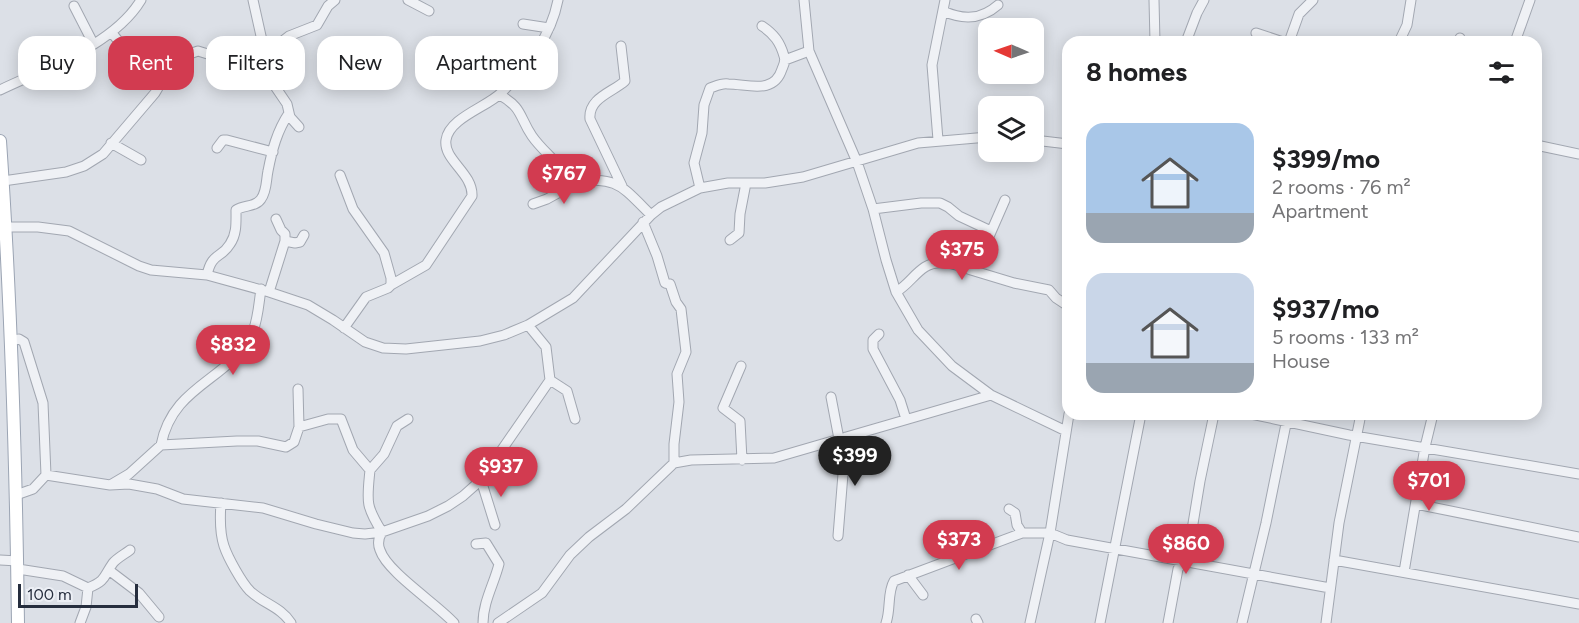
<!DOCTYPE html>
<meta charset="utf-8">
<style>
:root{--surface:#fff;--page:#f2f2f2;--text:#202124;--muted:#757577;--accent:#d23b50}
body{margin:0;font-family:Figtree,sans-serif;background:var(--page);color:var(--text);height:100vh;display:flex;flex-direction:column;font-size:22px;white-space:nowrap}
*{box-sizing:border-box;margin:0}
p{font-size:20px;color:var(--muted)}
.icon{flex:none;width:33px;height:33px;fill:none;stroke:currentColor;stroke-width:2;stroke-linecap:round;stroke-linejoin:round}
.map{position:relative;flex:1;overflow:hidden}
.sheet{position:absolute;left:1062px;top:36px;width:480px;height:384px;display:flex;flex-direction:column;background:var(--surface);border-radius:18px;box-shadow:0 3px 15px #0003}
.sheet>*{flex:none}
.banner{position:absolute;left:18px;top:36px;width:570px;height:54px;display:flex;gap:12px}
.needle{width:39px;rotate:272deg}
.buttons{position:absolute;left:978px;top:18px;display:grid;gap:12px}
.buttons a{display:grid;place-items:center;width:66px;height:66px;border-radius:12px;background:var(--surface);box-shadow:0 3px 15px #0003;font-size:30px}
.scale{position:absolute;left:18px;bottom:15px;width:120px;box-sizing:border-box;padding-left:6px;border:3px solid #262e3e;border-top:0;font-size:16px;line-height:21px;white-space:nowrap;color:#262e3e;-webkit-text-stroke:4px #eceff5;paint-order:stroke}
.price{position:absolute;translate:-50% -51px;padding:0 14px;border-radius:21px;background:var(--accent);color:#fff;font-size:20px;line-height:39px;filter:drop-shadow(0 2px 3px #0008)}
.price::after{content:'';position:absolute;left:50%;top:36px;width:18px;height:14px;margin-left:-9px;background:inherit;clip-path:polygon(0 0,100% 0,50% 100%)}
.price.active{background:#222;color:#fff}
ul{padding:0;list-style:none}
li{display:flex;align-items:center;gap:18px;height:150px;padding:0 24px}
li span{display:grid;place-items:center;flex:none;width:168px;height:120px;border-radius:18px;color:#555}
li>.icon{margin-inline-start:auto}
span .icon{width:72px;height:72px;fill:#fffc;stroke-width:1}
li b{font-size:26px}
h2{display:flex;justify-content:space-between;align-items:center;height:72px;padding:0 24px;font-size:26px}
.chip{padding:0 21px;border-radius:18px;background:var(--surface);box-shadow:0 3px 15px #0003;font-size:21px;line-height:54px}
.chip.active{background:var(--accent);color:#fff}
.map>svg:first-child{display:block}
</style>
<div class="map">
<svg width="1579" height="623" viewBox="0 0 1579 623">
<rect width="100%" height="100%" fill="#dce0e7"/>
<g fill="none" stroke-linecap="round" stroke-linejoin="round">
<g stroke="#a2a7b1" stroke-width="11">
<path id="minor" d="M253 0 265 54
M408 0 429 11
M804 0 809 51 857 162 873 209 886 260 896 292 918 330 952 366 991 395
M1154 0 1155 42
M74 6 93 43
M943 11C963 20 981 20 998 5
M523 24 549 28
M112 33 127 52
M1256 33 1283 42
M1186 42 1197 13 1204 0
M1289 42 1299 14 1313 0
M1399 42 1407 25 1411 0
M1458 42 1460 38
M1515 42 1530 0
M621 46 625 81C613 92 588 98 590 119L622 186
M785 60 809 51
M250 66 289 36 317 25 328 6 335 0
M0 90C46 68 114 45 141 0
M500 95C523 108 519 117 532 136 543 152 560 163 569 180 619 179 617 181 651 215
M938 140 932 65 945 0
M1034 140 1068 144
M111 143 141 160
M1536 145 1579 154
M217 148 223 140H227L273 152
M340 175 353 209 384 253 391 278V285L388 288 366 297 344 328
M3 181 66 172 84 166 103 154 155 93 165 76 178 58 198 51 259 70 270 79 287 104 290 117 299 127
M700 188 694 163 702 133 704 105 710 88C716 86 722 83 728 84 748 84 774 95 782 69 784 64 786 61 784 56 780 42 774 34 762 26
M533 204 547 199 567 188 569 180
M873 209 921 203H940L948 207 959 216 991 231
M643 222 657 256 665 283 670 284 676 302 681 309 686 352 677 374 679 402 674 444V463
M0 227H38L69 231 139 266 151 270 207 275 269 292 308 305 333 320 365 342 383 348 406 349 480 341 504 335 528 325 573 298 651 215 661 207 700 188 728 183H765L803 177 918 143 988 137
M730 240 739 233 740 214 746 183
M285 241 295 243 300 242 304 235
M971 270 1014 283 1049 290 1056 298 1068 306
M207 275C212 252 221 259 230 244 237 234 236 222 236 210 244 205 256 207 261 199 267 191 266 180 268 171 272 150 277 131 289 113
M391 285 426 265 472 196C473 173 443 160 446 140 449 118 487 107 501 93 527 67 551 37 558 0
M269 292 285 241V234L281 230 276 219
M896 292C908 285 914 274 925 267 939 258 957 265 971 270L984 248 1005 200
M879 334 873 340V349L900 400 906 419
M10 341 19 339 24 342 43 403 46 475 110 485 129 484 157 489 183 499 263 508 316 524 353 533 365 534 382 532 428 516 448 506 463 496 481 480 550 380 546 347 528 325
M741 366 723 408 740 421 742 460
M550 380 567 391 575 419
M298 389 299 427
M831 397 839 439
M1251 414 1349 435 1579 474
M161 445C173 383 231 381 253 331 258 319 259 302 261 289
M370 470 384 454 397 426 408 419
M481 480 495 525
M112 484 129 474 161 445 237 441H258L286 447 294 442 299 427 328 419H341L353 450 370 470C367 501 365 505 382 532 379 537 377 543 380 550 387 572 437 604 454 623
M16 495 33 489 46 475
M221 503C220 516 220 534 224 546 228 558 242 583 250 591 264 604 281 607 291 623
M1416 504 1579 537
M1009 509 1015 513 1017 525 1022 533
M838 536 846 437
M476 544 486 543 499 564C494 584 483 602 483 623
M0 560 18 561
M1334 560 1579 604
M18 569 63 576 88 588 86 607 80 623
M110 571 139 593 159 617
M1404 572 1425 447 1433 414
M908 575 923 595
M88 588C107 580 103 577 113 563 117 558 125 554 130 550
M976 619 978 623
M498 623 542 593 570 555 589 537 626 509 674 463 691 460 774 458 991 395 1066 431
M886 623C891 609 887 593 894 581L1022 533H1050L1067 540 1330 588
M1030 623 1050 533 1069 414
M1100 623 1141 414
M1168 623 1178 569 1188 554 1200 481 1214 414
M1242 623 1266 523 1288 414
M1326 623 1339 523 1361 414"/>
</g>
<g stroke="#9ba4b3" stroke-width="14">
<path id="major" d="M0 141C11 301 16 462 18 623"/>
</g>
<use href="#minor" stroke="#eff1f5" stroke-width="9"/>
<use href="#major" stroke="#fff" stroke-width="12"/>
</g>
</svg>
<div class="buttons">
<a><svg class="needle" viewBox="-14 -14 28 28"><path d="M0-13l5 13h-10z" fill="#e53935"/><path d="M0 13l5-13h-10z" fill="#757577"/></svg></a>
<a><svg class="icon" aria-label="layers" viewBox="0 0 24 24"><path d="M12 4l9 5-9 5-9-5zM3 14l9 5 9-5"/></svg></a>
</div>
<div class="scale">100 m</div>
<b class="price" style="left:564px;top:205px">$767</b>
<b class="price" style="left:962px;top:281px">$375</b>
<b class="price" style="left:233px;top:376px">$832</b>
<b class="price active" style="left:855px;top:487px">$399</b>
<b class="price" style="left:501px;top:498px">$937</b>
<b class="price" style="left:1429px;top:512px">$701</b>
<b class="price" style="left:959px;top:571px">$373</b>
<b class="price" style="left:1186px;top:575px">$860</b>
<div class="banner">
<a class="chip">Buy</a>
<a class="chip active">Rent</a>
<a class="chip">Filters</a>
<a class="chip">New</a>
<a class="chip">Apartment</a>
</div>
<section class="sheet">
<h2>8 homes<svg class="icon" aria-label="filters" viewBox="0 0 24 24"><path d="M4 7h16M4 17h16"/><circle cx="9" cy="7" r="2"/><circle cx="15" cy="17" r="2"/></svg></h2>
<ul>
<li><span style="background:linear-gradient(#a9c7e8 75%,#9aa5b1 0)"><svg class="icon" aria-label="home" viewBox="0 0 24 24"><path d="M3 11l9-7 9 7M6 9v11h12V9"/></svg></span><div><b>$399/mo</b><p>2 rooms · 76 m²</p><p>Apartment</p></div></li>
<li><span style="background:linear-gradient(#c9d6e8 75%,#9aa5b1 0)"><svg class="icon" aria-label="home" viewBox="0 0 24 24"><path d="M3 11l9-7 9 7M6 9v11h12V9"/></svg></span><div><b>$937/mo</b><p>5 rooms · 133 m²</p><p>House</p></div></li>
</ul>
</section>
</div>
